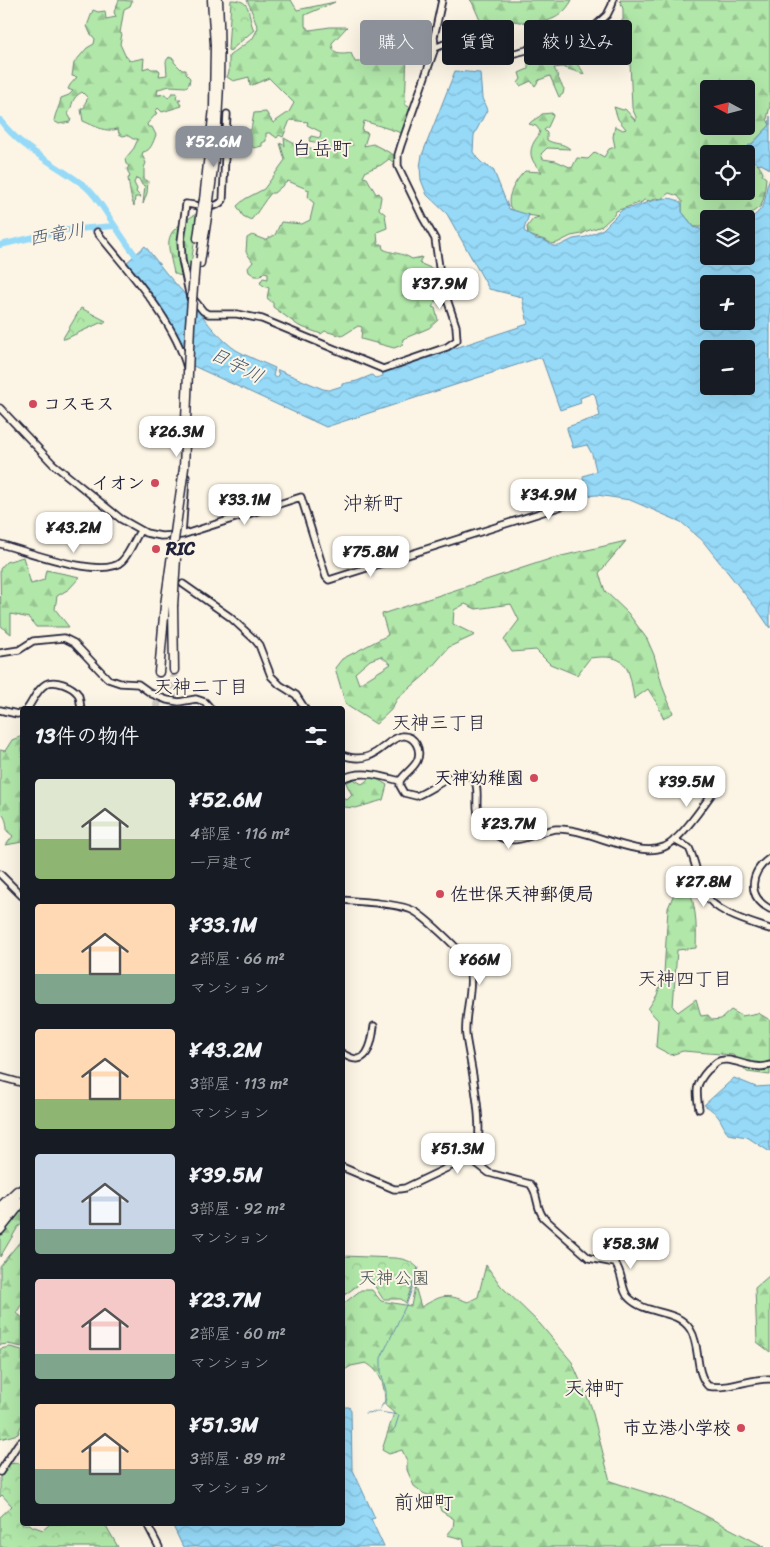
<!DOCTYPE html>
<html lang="ja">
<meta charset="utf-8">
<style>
:root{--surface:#171b24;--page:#242831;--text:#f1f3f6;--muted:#9ea1a6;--accent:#8c9099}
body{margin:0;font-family:Sriracha,"Klee One",sans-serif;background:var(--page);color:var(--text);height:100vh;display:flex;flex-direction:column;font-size:19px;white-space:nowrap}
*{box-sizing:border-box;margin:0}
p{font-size:16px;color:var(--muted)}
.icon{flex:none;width:28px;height:28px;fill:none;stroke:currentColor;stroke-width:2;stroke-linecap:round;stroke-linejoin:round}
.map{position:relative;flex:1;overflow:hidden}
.drawer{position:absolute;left:20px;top:706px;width:325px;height:820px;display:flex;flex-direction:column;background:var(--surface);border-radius:5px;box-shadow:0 5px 20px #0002}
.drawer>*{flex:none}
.banner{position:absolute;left:360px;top:20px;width:335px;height:45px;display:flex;gap:10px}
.needle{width:32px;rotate:277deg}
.buttons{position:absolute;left:700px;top:80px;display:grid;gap:10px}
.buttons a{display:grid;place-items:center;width:55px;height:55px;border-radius:5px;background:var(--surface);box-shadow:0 5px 20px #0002;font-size:25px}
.price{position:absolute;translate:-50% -42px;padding:0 11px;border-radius:10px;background:#fff;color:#222;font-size:16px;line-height:32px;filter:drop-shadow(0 1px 2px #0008)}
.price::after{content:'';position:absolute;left:50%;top:30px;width:15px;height:11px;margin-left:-8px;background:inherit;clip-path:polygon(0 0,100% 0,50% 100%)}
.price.active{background:var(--accent);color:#fff}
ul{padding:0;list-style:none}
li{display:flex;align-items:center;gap:15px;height:125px;padding:0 15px}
li span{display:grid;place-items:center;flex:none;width:140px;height:100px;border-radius:5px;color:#555}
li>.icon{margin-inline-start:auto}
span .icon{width:60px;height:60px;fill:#fffc;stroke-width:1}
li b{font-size:21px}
h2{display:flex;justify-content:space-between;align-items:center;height:60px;padding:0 15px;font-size:21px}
.tag{padding:0 18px;border-radius:5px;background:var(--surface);box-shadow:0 5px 20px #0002;font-size:18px;line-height:45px}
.tag.active{background:var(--accent);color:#fff}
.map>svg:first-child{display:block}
</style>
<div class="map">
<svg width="770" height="1547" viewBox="0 0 770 1547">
<defs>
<pattern id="forest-firs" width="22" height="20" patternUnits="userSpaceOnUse" patternTransform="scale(1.25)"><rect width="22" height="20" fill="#b1e7a9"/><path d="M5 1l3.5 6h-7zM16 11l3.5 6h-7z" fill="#98c692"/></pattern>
<pattern id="park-crowns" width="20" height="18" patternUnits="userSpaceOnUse" patternTransform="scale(1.25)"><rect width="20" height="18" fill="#b1e7a9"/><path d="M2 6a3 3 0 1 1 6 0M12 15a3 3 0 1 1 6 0" fill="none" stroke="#98c692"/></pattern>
<pattern id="water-waves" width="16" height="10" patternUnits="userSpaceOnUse" patternTransform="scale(1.25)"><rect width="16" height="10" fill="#96daf8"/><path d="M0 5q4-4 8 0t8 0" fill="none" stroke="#81bbd6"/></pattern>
</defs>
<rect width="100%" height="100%" fill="#fcf5e5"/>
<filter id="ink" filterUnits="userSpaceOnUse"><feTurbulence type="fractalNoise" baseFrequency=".02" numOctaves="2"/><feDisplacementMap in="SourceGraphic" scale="10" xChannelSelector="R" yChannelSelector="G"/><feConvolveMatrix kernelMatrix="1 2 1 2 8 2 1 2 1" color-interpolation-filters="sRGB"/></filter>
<g filter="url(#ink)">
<path fill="url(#forest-firs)" stroke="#6a8472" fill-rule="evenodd" d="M119 0 132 1 130 6 124 9 120 33 122 34 120 44 125 55 130 61 144 58 143 69 149 67 151 69H158L160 71 159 76 167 75 166 61 169 57 174 59V62L182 70H186V74L190 78 189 84 186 87 170 86 158 89 157 95 165 94 168 98 172 93H177L176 99H181L178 101 182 106 162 112 158 108 155 112 157 113 147 124 148 127H152L156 135C153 142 151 151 143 152L142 155 146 163 144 168V179L148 181 147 193 143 204 145 186 142 185 139 179 136 178 134 183 137 189 136 192 141 197H135L134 206C131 200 129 185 128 178L130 177 127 169 129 166 126 164 125 159 134 148 138 139H133L127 135 123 136 119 134 118 129C105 133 95 126 83 121L81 109 85 107V103L88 98 82 92C70 99 74 104 68 114L71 119 70 122 59 124 54 121C55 112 60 107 61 98L69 95 73 91 68 89 70 85 77 77 72 76 74 63 87 48 94 44 95 39 90 33 87 26 93 10 98 12 105 11 106 19 116 17 114 12Z
M247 0H291L297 10 335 2 305 15V26L310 30 330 27H347L332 43C332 55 341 55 351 53L355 62C370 63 381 52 392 43L400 48 404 44 411 49 407 54 405 105 412 108 406 127 402 133 364 121 362 131 368 133 364 146 373 144 396 156 393 162 389 159 381 165 366 171 363 177 367 178 376 194 379 193 381 197 379 209 385 214 387 228 377 232 378 244H382L383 249C393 254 401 252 412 259L422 257 419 263 433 269 424 282 430 289 436 302 432 307 435 308 438 320 429 328 403 339 402 345 394 348 361 339 362 327 358 326 342 336 325 331 321 334 299 326 273 307V303L267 298 269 288 264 286 260 283 263 278 268 279V273L264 272 260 276H255L249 272 248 268 253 262 246 252 247 238 252 235 265 240 275 235 281 222 302 224 310 220 314 203 308 198 309 190 288 181 274 193H271C263 202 259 211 251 220L243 216 237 206 245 199 264 189 285 160 280 143 285 146 284 138 293 143 317 150 319 143 309 141 311 136 320 138 321 132 307 125 308 122 290 120 283 137 279 135 277 138 270 133H266V141L262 143V146L254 148 247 142 248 130H251L254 113 266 112 273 123 289 112 294 103 269 78 250 86 249 77 233 81 227 77 229 72V56L253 38 258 28C253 18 252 9 247 0Z
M470 0H572C559 24 537 25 513 21L503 33 509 50 493 53 490 50 499 44 495 35 487 36 472 2Z
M620 0H770V106L767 119 770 125 753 143 748 146C748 161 758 160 763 173L762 175 766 178 764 197 761 206 750 214 741 219H709V227H694L682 212V201L678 196 669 193 661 199 656 198 651 201 644 200 642 202 616 211 614 215 602 226 587 231 582 234 571 236 557 243 552 244C544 238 536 239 528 234L527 227 533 219 539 217C532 215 522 216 515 212 500 204 517 178 525 171L542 172C533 163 527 155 534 142 537 137 539 136 540 131L536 126 529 124C533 119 538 119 542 114L552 113 553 116 548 127 544 130 547 133V140C555 145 562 142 570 149L547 148 541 154 543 159 556 161 572 168 577 158 588 159 595 152 604 157 609 149 615 147 613 137 615 126 623 130 626 129 618 119 614 107 623 110 625 109 636 121V117L632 108 630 62 628 58 626 48 618 23 623 20V9ZM709 89H746V126H709ZM709 154H746V191H709Z
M543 50H548L557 54 558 57C568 58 580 63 584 74L562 67 554 68C558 75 559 82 564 89L563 94 559 97 550 76 539 80 535 86 531 81 520 86 518 83 521 79 519 73 528 69V61Z
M196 214 197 224 190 271C184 276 180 277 174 273 166 237 163 234 196 214Z
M626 541 599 573 605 591 628 613 647 639 654 655 663 688 673 713 663 718 658 705 648 689 634 699C629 666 627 653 590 658L577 675 550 664 536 650 512 652 504 640 519 620 511 604 476 609 465 604 454 610 453 624 475 635 449 647 425 675 397 699 391 710 376 724 346 705 335 668 342 659 388 635 382 614 553 558ZM381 656 391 664 359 684 355 673 370 660Z
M23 557 31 584 44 580 46 570 80 577 69 589 57 596 55 609 69 627H36L29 618 11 614V634L1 626 0 569 6 562Z
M22 736V842L6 845 13 836 7 831C7 824 6 817 0 812V750L5 751 12 740Z
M370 778 379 780 387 785 383 800 356 808 343 807V797L347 800 352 795 346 783 353 779 362 784Z
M679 882H686C696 902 697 925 696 948L677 950 673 1007 678 1012 696 999 701 1016 708 1015 712 1020 721 1019 731 1010 742 1016 758 1013 770 1020V1075L747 1072 733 1055 683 1051 671 1055 656 1047 658 1020 648 1009 657 995 664 973 668 908Z
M22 1206V1224L18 1227 0 1257V1235Z
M22 1239V1304L16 1313 22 1317V1347L8 1344 0 1345V1266Z
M486 1265 501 1286 540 1324 572 1362 591 1406 610 1481 685 1505 765 1547H465L463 1539 447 1535 453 1528 454 1519 441 1511 437 1499 423 1493 414 1486 407 1470V1461L402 1450 389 1454 382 1450 394 1413 385 1405C385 1387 382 1372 366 1363L351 1366 343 1371V1304L361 1290H372L381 1301 411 1306 415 1286 421 1307C443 1295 444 1293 468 1302L478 1297Z
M770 1275V1352L757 1342 755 1288Z
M10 1347 22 1350V1424L18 1434 0 1439V1349Z"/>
<path fill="url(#park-crowns)" stroke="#6a8472" d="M231 0C254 0 246 14 254 30L230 51 228 50Z
M81 308 106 321 104 324 100 323 65 339 63 338Z
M343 1256 395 1258C405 1259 411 1261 418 1268L406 1303 401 1299H383L369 1277 343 1296Z
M18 1463 22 1465V1524H30L32 1526 43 1530 50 1524H105L118 1547H0V1517L12 1506 2 1495 0 1497V1475L6 1464Z"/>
<path fill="url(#water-waves)" stroke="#6890ac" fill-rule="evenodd" d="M455 71 480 73 482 98 487 110 474 135 473 152 477 158 482 163 493 169 509 209 529 215 525 226 524 231 536 239 544 240 553 246H559L573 239 586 237 603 229 623 209C640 208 668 189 682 204V212L694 227 709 232V256H746V221C751 220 752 217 756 214 769 203 763 192 770 178V628L759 612 702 540 681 522 630 500 597 495 584 496 583 476 595 472 596 470 592 454 587 445 573 448 567 429V427L600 416 595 395 593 393 580 398 581 403 560 410 542 359 538 358 326 427 189 364 171 326 125 264 145 246 166 273 198 309C205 322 224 342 236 350 248 357 262 362 275 368L273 376 276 378 279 373 277 372 278 370 323 389 329 390 342 386V384L357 381 372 375 375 378 383 376 382 372 528 324 522 297 489 289 447 214 427 195 421 180 420 167 422 155ZM709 284H746V321H709ZM709 349H746V386H709Z
M770 116V169L761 164 759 165C751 159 748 156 748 146L753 143 770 125Z
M734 1078 756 1087 770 1086V1152L747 1137 728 1134C720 1121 720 1114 704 1105Z
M343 1407H349L351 1410 352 1468 375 1518 371 1519 384 1547H183L172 1524H170H342Z"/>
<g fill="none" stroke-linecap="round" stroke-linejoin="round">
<path stroke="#6890ac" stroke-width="1" d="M379 1412 399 1415 395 1428 390 1433
M365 1413 378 1412 386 1399V1391L381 1372V1358L407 1303 419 1268"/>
<path stroke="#96daf8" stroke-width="6" d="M0 120C22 150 56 164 85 186 98 197 106 213 115 226 123 238 131 250 140 261
M0 245 65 230 114 226"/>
<path stroke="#d0cbc3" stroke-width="8" stroke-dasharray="8 4" stroke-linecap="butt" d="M174 670 175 709
M157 709 159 672"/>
<g stroke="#22223b" stroke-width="9">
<path id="secondary" d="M435 48 449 42 454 43 493 56 499 57 527 50 545 35 584 32 595 26 607 15 612 5 613 0
M97 232C128 271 174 319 187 368
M191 296 203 311 208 314H237L262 319 383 369 447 347 457 340 456 326 441 281 435 239 423 218 398 166V155L401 145 435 48 434 37 442 0
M190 298 182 260 181 241 186 204C197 205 215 211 223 200L227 114
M0 408 53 464 121 519 146 533 161 536 182 535 301 497 326 577 329 580 584 499
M182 535 186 477
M0 544C24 550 104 581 122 561 130 553 134 540 140 531
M183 584 230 617 255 640 259 645 271 676 280 685 296 695 305 709
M0 653 19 650 33 641 64 638 74 643 108 679 120 683 138 684 152 694 167 700 179 702 196 699 205 702 211 709
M27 709C33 701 37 689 46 684 55 679 72 686 78 694 80 697 80 704 81 709
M0 710 17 714 22 713
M342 755C351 758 360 760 369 756 381 752 390 738 402 736 415 735 422 750 417 761 413 769 404 774 400 781V786L404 793 416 796C429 792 453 772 464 774 484 779 474 800 478 813 480 822 490 831 498 836 515 847 538 831 556 829 587 827 636 859 664 847 680 841 705 803 716 788
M342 779C360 769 381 776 400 781
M674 840 689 848C696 862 697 878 704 892 714 913 749 922 770 929
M770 858C750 872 746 896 770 909
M0 874 22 896
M342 900C361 902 398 903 414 911 425 917 457 947 464 957 479 978 463 1012 466 1036 469 1059 490 1143 471 1159L449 1167 405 1188 399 1189H394L342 1167
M342 1053C367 1071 372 1044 374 1026
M0 1077 22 1083
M699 1109C696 1091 695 1084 708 1070 711 1068 714 1064 717 1062 729 1054 752 1072 770 1065
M471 1159 489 1173 530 1184C539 1193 535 1208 544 1218L589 1258 615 1263C624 1275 621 1291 629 1298 647 1316 676 1308 690 1329 701 1346 694 1371 708 1386 729 1390 750 1378 770 1379
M0 1472 18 1444 22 1441
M147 1524 159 1547"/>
</g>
<g stroke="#22223b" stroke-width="11">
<path id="highway" d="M204 200 214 108 215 45 212 0
M209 201C218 134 222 68 218 0
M198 238 202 209
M200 263 208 210
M173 606 174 670
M159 672 165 605
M0 1207 17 1191
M0 1220 22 1189
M0 1230 22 1202"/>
</g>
<use href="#secondary" stroke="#fcf5e5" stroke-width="5.5"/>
<use href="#highway" stroke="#fcf5e5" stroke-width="8"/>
<g stroke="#22223b" stroke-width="11" stroke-linecap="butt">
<path id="highway-bridge" d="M202 209 204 200
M208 210 209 201
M165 605 184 468 190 325 195 262
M173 606 176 558"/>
</g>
<use href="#highway-bridge" stroke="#fcf5e5" stroke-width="8"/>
</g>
</g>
<g fill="#d1495b" stroke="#fcf5e5" stroke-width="2">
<circle cx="33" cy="404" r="5"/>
<circle cx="155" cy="483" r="5"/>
<circle cx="156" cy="549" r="5"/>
<circle cx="534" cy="778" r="5"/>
<circle cx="440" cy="894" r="5"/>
<circle cx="741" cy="1428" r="5"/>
</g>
<g text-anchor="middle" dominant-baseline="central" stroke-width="4" stroke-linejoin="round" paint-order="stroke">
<g font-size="18" font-weight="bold" fill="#22223b" stroke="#fcf5e5" text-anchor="start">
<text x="43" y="404">コスモス</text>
<text x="145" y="483" text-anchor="end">イオン</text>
<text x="166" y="549">RIC</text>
<text x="524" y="778" text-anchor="end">天神幼稚園</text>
<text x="450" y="894">佐世保天神郵便局</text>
<text x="731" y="1428" text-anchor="end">市立港小学校</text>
</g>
<g font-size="18" fill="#465356" stroke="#fcf5e5">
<text x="394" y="1278">天神公園</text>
</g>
<g font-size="19" font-style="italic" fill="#455974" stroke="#fcf5e5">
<text transform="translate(57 234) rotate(-10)">西竜川</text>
<text transform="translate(237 365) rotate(27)">日宇川</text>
</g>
<g font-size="19" fill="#22223b" stroke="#fcf5e5">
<text x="201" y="686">天神二丁目</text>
<text x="439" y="722">天神三丁目</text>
<text x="685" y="978">天神四丁目</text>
</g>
<g font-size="20" fill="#22223b" stroke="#fcf5e5">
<text x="322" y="148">白岳町</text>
<text x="373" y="503">沖新町</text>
<text x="594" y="1388">天神町</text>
<text x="424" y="1502">前畑町</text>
</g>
</g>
</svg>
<div class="buttons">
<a><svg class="needle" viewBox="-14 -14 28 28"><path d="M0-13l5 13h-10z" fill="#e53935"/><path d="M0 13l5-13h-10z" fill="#9ea1a6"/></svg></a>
<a><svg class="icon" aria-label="locate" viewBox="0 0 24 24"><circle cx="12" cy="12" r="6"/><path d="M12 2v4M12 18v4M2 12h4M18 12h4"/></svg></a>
<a><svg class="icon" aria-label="layers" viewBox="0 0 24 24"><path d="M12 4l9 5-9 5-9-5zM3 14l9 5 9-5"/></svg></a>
<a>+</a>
<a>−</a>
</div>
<b class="price active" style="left:214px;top:168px">¥52.6M</b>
<b class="price" style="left:440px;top:310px">¥37.9M</b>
<b class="price" style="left:177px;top:458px">¥26.3M</b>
<b class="price" style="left:549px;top:521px">¥34.9M</b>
<b class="price" style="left:245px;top:526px">¥33.1M</b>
<b class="price" style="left:74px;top:554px">¥43.2M</b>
<b class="price" style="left:371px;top:578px">¥75.8M</b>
<b class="price" style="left:687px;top:808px">¥39.5M</b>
<b class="price" style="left:509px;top:850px">¥23.7M</b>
<b class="price" style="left:704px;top:908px">¥27.8M</b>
<b class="price" style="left:480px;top:986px">¥66M</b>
<b class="price" style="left:458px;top:1175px">¥51.3M</b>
<b class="price" style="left:631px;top:1270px">¥58.3M</b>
<div class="banner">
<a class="tag active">購入</a>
<a class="tag">賃貸</a>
<a class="tag">絞り込み</a>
</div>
<section class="drawer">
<h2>13件の物件<svg class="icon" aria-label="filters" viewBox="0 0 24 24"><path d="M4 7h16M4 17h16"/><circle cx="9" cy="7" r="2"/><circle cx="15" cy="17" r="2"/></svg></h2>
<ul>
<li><span style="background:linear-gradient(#dfe7d0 60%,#8fb573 0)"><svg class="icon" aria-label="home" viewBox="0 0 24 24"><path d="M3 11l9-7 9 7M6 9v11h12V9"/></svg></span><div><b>¥52.6M</b><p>4部屋 · 116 m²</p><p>一戸建て</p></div></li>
<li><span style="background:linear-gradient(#ffd9b3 70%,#7fa58c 0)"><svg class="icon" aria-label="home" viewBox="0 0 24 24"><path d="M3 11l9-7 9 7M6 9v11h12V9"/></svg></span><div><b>¥33.1M</b><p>2部屋 · 66 m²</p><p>マンション</p></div></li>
<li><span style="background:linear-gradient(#ffd9b3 70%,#8fb573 0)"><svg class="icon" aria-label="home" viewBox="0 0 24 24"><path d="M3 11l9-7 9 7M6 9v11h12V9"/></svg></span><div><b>¥43.2M</b><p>3部屋 · 113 m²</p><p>マンション</p></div></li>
<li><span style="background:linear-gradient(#c9d6e8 75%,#7fa58c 0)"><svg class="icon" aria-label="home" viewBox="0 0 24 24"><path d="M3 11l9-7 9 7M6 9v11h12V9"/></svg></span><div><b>¥39.5M</b><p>3部屋 · 92 m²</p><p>マンション</p></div></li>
<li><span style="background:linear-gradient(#f6c9c9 75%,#7fa58c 0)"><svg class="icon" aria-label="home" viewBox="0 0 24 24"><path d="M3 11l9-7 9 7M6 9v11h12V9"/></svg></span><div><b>¥23.7M</b><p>2部屋 · 60 m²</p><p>マンション</p></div></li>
<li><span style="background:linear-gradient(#ffd9b3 65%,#7fa58c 0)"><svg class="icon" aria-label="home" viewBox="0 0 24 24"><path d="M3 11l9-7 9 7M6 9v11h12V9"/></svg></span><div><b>¥51.3M</b><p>3部屋 · 89 m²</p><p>マンション</p></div></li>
</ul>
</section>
</div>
